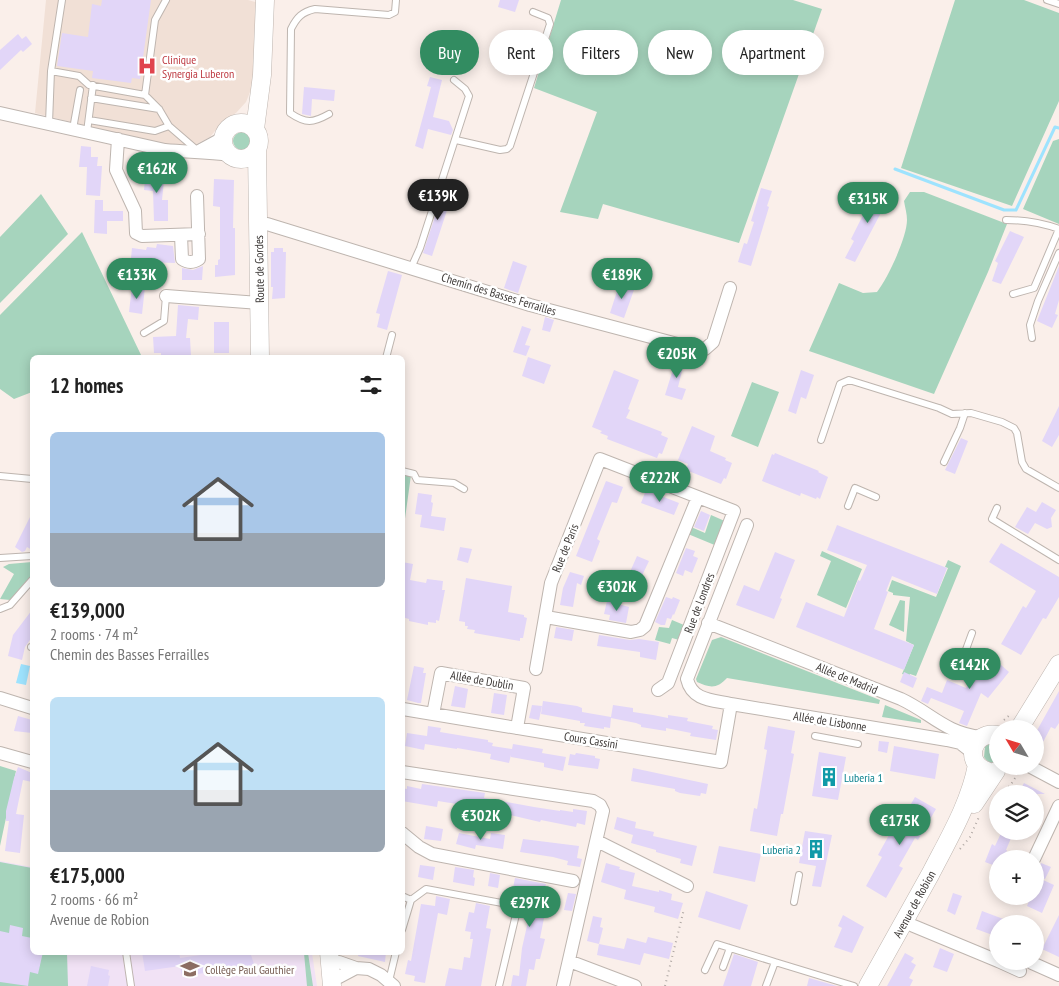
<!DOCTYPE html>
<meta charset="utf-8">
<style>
:root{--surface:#fff;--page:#f6f6f6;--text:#222;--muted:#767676;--accent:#328c61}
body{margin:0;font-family:"PT Sans Narrow",sans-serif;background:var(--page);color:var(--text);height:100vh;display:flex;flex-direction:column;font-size:19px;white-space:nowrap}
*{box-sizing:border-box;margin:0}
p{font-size:16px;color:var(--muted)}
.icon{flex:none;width:28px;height:28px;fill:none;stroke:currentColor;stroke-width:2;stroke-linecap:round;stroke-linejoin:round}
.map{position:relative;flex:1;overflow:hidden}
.sheet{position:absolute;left:30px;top:355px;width:375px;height:600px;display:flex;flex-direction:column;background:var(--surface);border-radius:8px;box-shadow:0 2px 12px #0003}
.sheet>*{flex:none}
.top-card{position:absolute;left:420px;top:30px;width:475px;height:45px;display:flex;gap:10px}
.needle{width:32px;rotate:308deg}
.buttons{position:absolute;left:989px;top:720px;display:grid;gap:10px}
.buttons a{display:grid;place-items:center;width:55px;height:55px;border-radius:50%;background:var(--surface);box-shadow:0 2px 12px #0003;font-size:25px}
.price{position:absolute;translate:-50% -42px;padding:0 11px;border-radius:18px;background:var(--accent);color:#fff;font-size:16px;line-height:32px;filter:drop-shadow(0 1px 2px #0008)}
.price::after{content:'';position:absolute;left:50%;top:30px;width:15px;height:11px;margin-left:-8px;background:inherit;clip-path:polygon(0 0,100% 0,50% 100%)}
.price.on{background:#222;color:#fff}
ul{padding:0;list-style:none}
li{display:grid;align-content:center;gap:10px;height:265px;padding:0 20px}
li span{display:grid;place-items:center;height:155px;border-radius:8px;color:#555}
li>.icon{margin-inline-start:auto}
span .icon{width:90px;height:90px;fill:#fffc;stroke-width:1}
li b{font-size:21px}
h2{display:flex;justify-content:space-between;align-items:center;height:60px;padding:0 20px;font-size:21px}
.tag{padding:0 18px;border-radius:22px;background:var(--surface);box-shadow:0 2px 12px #0003;font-size:18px;line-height:45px}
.tag.on{background:var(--accent);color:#fff}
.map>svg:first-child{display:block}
</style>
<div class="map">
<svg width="1059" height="986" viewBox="0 0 1059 986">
<rect width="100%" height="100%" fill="#faefea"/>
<path fill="#f1e0d6" d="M46 0H248L259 3V46L252 87 246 102 236 113 224 120 210 137 193 146 162 145 35 113Z"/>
<path fill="#f1e2f5" d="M0 861 32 867V952L312 953 317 986H0Z"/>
<path fill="#a6d4bd" d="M561 0H793L822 9 739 243 603 204 598 219 560 212 597 112 534 88Z
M955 0H1024L1059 13V101L1012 206 901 168Z
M233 141a9 9 0 1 1 18 0a9 9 0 1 1-18 0Z
M1059 139V224L1023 209 1053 141Z
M910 192H924L1007 224 988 272 934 394 809 351 839 283 863 293 877 292C888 278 907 237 907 220 907 214 905 207 904 201Z
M41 194 68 234 0 303V237Z
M82 232 142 357 32 358V392L14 399 0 389V315Z
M752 382 779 392 758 447 731 436Z
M403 474 411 475 403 533Z
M711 515 727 522 717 546 688 534 691 527 705 533Z
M822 551 862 569 846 608 817 595 831 561 820 556Z
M948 560 961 566 916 676 910 674 909 676 902 674 914 645 906 641 910 597 893 595V593L888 591 892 580 936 597 948 568 945 567Z
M32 562V577L10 600 0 599 14 574 3 567 9 564Z
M900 600 905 601 904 632 889 625Z
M672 620 684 625 679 640 672 638 670 644 655 640 659 627 669 628Z
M721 637 880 700 879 704 727 678C717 689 710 688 697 682L696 679 712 640Z
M885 705 921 720V723L882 717Z
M990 743 997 744V762C992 764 987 762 984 757L985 747Z
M0 766 16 771 0 846Z
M0 862 32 868V952L67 953 68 986H0Z
M304 953H308L313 986H307Z"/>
<path fill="#9ee3fe" d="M21 664 30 666 26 685 16 683Z"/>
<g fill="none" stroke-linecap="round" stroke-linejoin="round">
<path stroke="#9ee3fe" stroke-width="3" d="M895 169 1004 210H1016L1055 127 1059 128"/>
</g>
<path fill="#e2d6f8" d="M102 0H151L140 79 132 78 131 83 92 78 93 71 57 66 62 33 88 37 92 4 101 6Z
M500 0H519L515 12 498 7Z
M18 34 22 39 26 36 32 44 23 52 21 50 0 70V50Z
M430 77 442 80 433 117 449 121 453 130 451 135 428 129 423 149 415 146 431 87 427 86Z
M304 87 335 90 334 101 312 99 311 116 302 114Z
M81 146 91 147V157H98L97 166H102L100 196 86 195 87 167H79Z
M146 170 165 171 162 200H168V221H154L153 191 144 190Z
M214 179 234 180 233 228H235V275L215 277V265H218V260L220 259V207L213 206Z
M883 185 893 190 855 262 845 258 854 241 851 239 866 209 870 211Z
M445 186 454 189 432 256 423 253Z
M761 188 772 191 767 206 769 207 751 266 738 262 744 243 747 244 754 222 751 221Z
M95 200H103V211H123V221H107V234L94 233Z
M1010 231 1024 237 1001 284 992 281 998 263 995 261Z
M157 244 173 246 175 263 148 262 147 268 136 267 137 259 131 258 132 248 146 250 147 247 156 248Z
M274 248H283V252H286L285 298 272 299 273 287H271V252H274Z
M513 261 527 266 518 293 504 288Z
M203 266 202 280H182V268L193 270Z
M1059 266V300L1055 314 1058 315 1052 328 1037 321Z
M388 271 402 275 387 330 377 327 380 314 376 313Z
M620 282 635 287 624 318 610 313Z
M132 286 145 287 142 314 129 312Z
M178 305 199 307 198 320 188 319 186 338H190L191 356 161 357V353H154L153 337 176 336Z
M545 317 554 320 550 332 542 330Z
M214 322H229V353H214Z
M522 326 531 329 525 345 530 346 526 356 513 352Z
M678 353 686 355 678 387 686 389 682 400 665 395Z
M528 357 551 365 544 384 522 376Z
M614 370 639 380 628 409 630 410 626 418 662 432 661 435 668 438 662 454 659 453 657 458 607 439 608 436 600 433 602 431 592 427Z
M801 370 814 375 806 399 801 397 796 414 788 411Z
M1059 406V435L1052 447 1042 441Z
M692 426 715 436 710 451 726 458 725 460 732 463 726 479 724 478 721 484 686 470 688 464 678 460Z
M961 438 968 441 955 474 945 470Z
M775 453 819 471 818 472 828 477 820 499 817 497 816 499 801 493 800 496 762 481 772 454 774 455Z
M606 481 623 487 617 503 612 502 597 539 600 541 592 562 576 556Z
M646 490 679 503 674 515 641 503Z
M418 493 432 495 431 502 433 503 431 516 446 518 444 531 420 527 422 515 415 514Z
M1042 502 1056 510 1051 518 1052 527 1047 529 1035 523 1028 534 1015 527 1027 507 1036 512Z
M701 511 710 515 704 531 694 527Z
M32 513V550L27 547 25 551 22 552 15 547Z
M837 525 947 568 937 594 892 576 886 591 888 592 874 629 914 645 904 670 796 627 806 602 844 617 858 580 860 581 867 565 827 550Z
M1001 543 1059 577V597L1046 619 1043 618 1021 655 1001 644 1023 606 1026 608 1036 591 989 562Z
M460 547 472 549 468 563 457 560Z
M686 548 695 551 693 556 698 558 692 573 685 570 683 576 676 573Z
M775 552 795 560 780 598 782 599 774 619 736 605 744 585 759 591Z
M637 556 649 561 637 586 626 581Z
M402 562 413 564 410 580 426 583 427 579 443 581 442 590H445L439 621 436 620V623L428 622V625L409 621V619L402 617Z
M570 572 584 576 581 585 577 583 573 607 560 605 563 588Z
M466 578 512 586 508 612 524 615V617L527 618 523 638H520V641L474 633 475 630 467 629 468 626H465V622L459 621Z
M666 597 672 599 673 597 680 600 674 615 673 614 671 619 667 618 665 625H661L655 622Z
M607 601 629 607 626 623 609 620 610 615 604 614Z
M32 610V637L25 647 22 660 8 656 13 635Z
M556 627 574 630 572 641 554 638Z
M599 635 630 640 639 639 659 642 656 660 640 657V652L597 646Z
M992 657 1009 672 988 698 981 693 967 726 959 723 964 711 931 698 928 704 921 701 927 687 942 693 947 680 966 688Z
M414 666 424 668 423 673H426L421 703H418L407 700Z
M904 672 917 678 913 688 900 682Z
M455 686 468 689 465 708 451 706Z
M1059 691V723L1055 729 1051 727 1035 757V734Z
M494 693 507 695 504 715 491 713Z
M543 701 577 706 582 708V712L611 717 613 705 633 708V712L653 715 668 718V715L688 718 687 721 713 726 712 729 718 730 716 740 690 736 691 733 666 728V731L641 727V725L636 723 611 718 610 728 604 727V729L584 726 585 723H580V721L541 714Z
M532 705 542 706 539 720 529 718Z
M18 716 32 720V733L14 731Z
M428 726 441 728 440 732 488 740V742L493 743 492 746 512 749 513 744 543 749 542 753 566 757 563 771 544 767V763L511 757V755L509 763 490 759 491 754 457 748V749L425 744 424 750 405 746 407 733 427 736Z
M768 726 795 731 791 753 794 754 783 814H781L777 836 750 831 754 808 757 809 767 750 764 749Z
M879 741 889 742 887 753 878 751Z
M894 746 939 754 935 779 890 771Z
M819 752 846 757 838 800 812 796Z
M576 753 595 756V758L600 759 598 769 568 765 570 754 575 755Z
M18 767 32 773V782L23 780 16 814 24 815 20 853 5 851 9 821H6V811L14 778Z
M633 768 708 784 706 794 701 793 700 796 680 793 675 791V789L631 781Z
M1024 783 1045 794H1018Z
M422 784 485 793 484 798 534 807 560 811V810L573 812V809L587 811 585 825 577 823 576 827 541 820 540 822 498 812 497 815 488 814 489 810 482 809 483 806 463 803V805L438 801 437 807 402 801V788L407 789V786L421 789Z
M915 797 936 809 918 840 915 838 899 866 903 868 886 898 866 886 882 857 878 855 894 826 897 828Z
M617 817 636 822 635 828 654 832 653 836 697 846 692 866 680 863 681 859 656 852V850L631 843 633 835 614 829Z
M426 826 443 829 441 841 424 839Z
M805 831 832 835 821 887 812 886 816 866 799 863Z
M1002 831H1014L1006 850H1007L1004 859H998V867L985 862 992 844 995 846Z
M459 833 490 839 491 833 505 835 503 849 476 845 475 849 456 844Z
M523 839 579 846 577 858 582 859 580 867 567 865 568 861 553 857 520 852Z
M719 846 761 854 755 882 713 873Z
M606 863 620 867 619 869 635 873 632 886 659 892V890L672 894 671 900 683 903 678 919 654 912 655 907 624 899 626 890 601 882Z
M1041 863 1051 867 1045 879 1035 875Z
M420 865 435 867 433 880 418 877Z
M455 867 474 870 473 877 475 878 474 886 453 882Z
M490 873 500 875 498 888 488 886Z
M515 878 546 884 538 912 545 913 540 938 545 939 540 959H536L534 970 529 969 526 986H511L513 975 519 976 522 948 529 917 522 915 527 896 512 893Z
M1041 879 1054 885 1042 913 1027 906 1031 896H1035V891Z
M706 891 748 905 740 930 698 917Z
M568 893 576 894 572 911 564 910Z
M953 893 962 896 955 915 947 911Z
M436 896 450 899 447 915 438 913 425 983 414 981 415 976 405 974 408 960 411 961 421 904 435 906Z
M476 903 490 906 486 928 491 929 481 986H445L449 968 462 970 464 957 470 958 473 939H470L471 932 465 931 469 912 474 913Z
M982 911 1014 923V924H998V937L976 929Z
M843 915 864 927 852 953 834 947 842 928 838 926Z
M1059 915V957L1042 949Z
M593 916 602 918 600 927 603 928 599 944 587 941Z
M10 925 23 928 22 936 32 938V952H43L38 974 30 972 28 986 0 982V931L9 933Z
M648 937 673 943 669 959 644 953 640 965 597 955 599 944 624 949 627 938 646 943Z
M940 948 954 954 947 972 933 967Z
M142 952H179L180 958 201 955V952H250L255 967 244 973 243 968 182 976 180 966 145 971Z
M359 952H386L385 962 358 956Z
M905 953 914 958 911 962 916 965 909 978 913 980 910 986H887Z
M734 954 758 962 751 986H723Z
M91 966 109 970 108 975 110 976 108 986H87Z
M809 978 837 986H807Z"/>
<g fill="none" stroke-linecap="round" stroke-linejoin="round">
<g stroke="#beb5af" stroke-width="8">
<path id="lane" d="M62 0 51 71 79 76 89 85 145 95 159 109 169 126 198 151
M1047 0 1059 4
M145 95 155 20 166 0
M91 98 159 109
M329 114C313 123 306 124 290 113L291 29C297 17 302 12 315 9L389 15 395 12 396 0
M89 120 155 131 169 126
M49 123 51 71
M73 129 80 90
M87 132 93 85
M456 140 500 150 507 149 510 146 550 24 548 18 533 12
M1006 220C1025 220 1042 223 1059 229
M411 268 420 248 469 96 465 89 454 80
M1013 294 1034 288 1059 229
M144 333 164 321 166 296
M1032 338 1030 325 1038 301 1059 253
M386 358 392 335
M821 440 840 384 849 380 939 408 952 414 971 413 1002 422 1014 428 1017 433 1022 462 1026 469 1059 488
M944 462 960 428 965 413
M402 471 414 474 417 480 454 483 464 489
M0 476 32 479
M848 506 855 488 876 497
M997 508 992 519 1059 560
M0 558 32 556
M0 609 10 605 32 580
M31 647H32
M957 674 972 633
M815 736 858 744
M402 896 411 900 402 930
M411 900 426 889 518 906 499 986
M794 902 799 875
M126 952 131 986
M723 967 730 948
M705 970 717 944 775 962
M389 981 396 952
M766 986 775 962 854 986"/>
</g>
<g stroke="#beb5af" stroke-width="14">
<path id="street" d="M0 113 165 150C187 152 208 152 230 155
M118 139 116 170 135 211 136 233 142 236 199 234
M199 151 223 138
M258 224H267L530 305 700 350 705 349 713 342 730 288
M181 235 182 259C188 263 193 263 199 259L197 196
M166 296 259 303
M747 525 687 679C692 701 713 700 731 704L947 740 960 743 973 753
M546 617 631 632 640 630 645 626 698 497
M708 623 901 699C931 713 945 733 981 737
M536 669 551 583 600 459 734 511 668 683 658 690
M0 698 32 708
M403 709 721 762 731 704
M433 714 441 673 524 688 517 728
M0 753 32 762
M1029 766 1059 782
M402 772 593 801 600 805 603 811 563 986
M402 833 419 847 432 854 573 881
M597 841 687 886
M1034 859 1059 806
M904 922 998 961
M569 961 635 986
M998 961 1020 971
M331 963 339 962 356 968 369 969 381 975 394 986
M1032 963 1059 975
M332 978 339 977 356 968"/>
</g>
<g stroke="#beb5af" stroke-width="19">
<path id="secondary" d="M223 141a18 18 0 1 1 36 0a18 18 0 1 1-36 0Z
M255 129 262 75 265 0
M257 150 260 358
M1019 729 1059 664
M987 771C963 763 972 730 998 735
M974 804 996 771
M329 952 332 986
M868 986C889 948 910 911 931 873 949 838 970 803 977 765"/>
</g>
<path stroke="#b0a8a4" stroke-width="2" stroke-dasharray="1 4" stroke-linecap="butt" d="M1004 720 1011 714
M1000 792 1010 786 1019 772
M960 849 970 837 979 817
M665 986 684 909"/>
<use href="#lane" stroke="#fff" stroke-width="6"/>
<use href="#street" stroke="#fff" stroke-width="12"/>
<use href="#secondary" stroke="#fff" stroke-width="18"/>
</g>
<defs>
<g id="hospital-bare" transform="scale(1.5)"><path d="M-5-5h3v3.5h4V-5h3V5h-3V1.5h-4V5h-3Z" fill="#e0444e" stroke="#fff" stroke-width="2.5" paint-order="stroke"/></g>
<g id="building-bare" transform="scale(1.5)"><path d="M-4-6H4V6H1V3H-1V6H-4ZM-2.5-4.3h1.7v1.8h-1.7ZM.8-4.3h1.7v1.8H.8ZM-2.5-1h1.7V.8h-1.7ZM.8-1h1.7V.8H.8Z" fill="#0f9aa8" stroke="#fff" stroke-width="2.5" paint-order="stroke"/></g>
<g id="school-bare" transform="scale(1.5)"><path d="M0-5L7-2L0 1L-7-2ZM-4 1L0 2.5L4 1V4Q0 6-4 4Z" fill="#8d6e63" stroke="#fff" stroke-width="2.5" paint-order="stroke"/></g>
</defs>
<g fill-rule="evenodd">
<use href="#hospital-bare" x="147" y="66"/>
<use href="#building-bare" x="829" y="777"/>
<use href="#building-bare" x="816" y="849"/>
<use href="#school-bare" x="190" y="969"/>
</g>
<g text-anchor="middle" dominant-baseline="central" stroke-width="5" stroke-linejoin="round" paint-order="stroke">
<g font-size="12" fill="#be3a42" stroke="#fff" text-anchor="start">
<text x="162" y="59">Clinique<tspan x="162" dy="14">Synergia Luberon</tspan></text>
</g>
<g font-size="12" fill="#3d3937" stroke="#fff">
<text transform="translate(259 269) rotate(-91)">Route de Gordes</text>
<text transform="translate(499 294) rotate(17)">Chemin des Basses Ferrailles</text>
<text transform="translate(565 548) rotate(-68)">Rue de Paris</text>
<text transform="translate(699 603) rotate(-69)">Rue de Londres</text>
<text transform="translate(847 678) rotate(22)">Allée de Madrid</text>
<text transform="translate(482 680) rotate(10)">Allée de Dublin</text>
<text transform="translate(830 721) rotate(9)">Allée de Lisbonne</text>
<text transform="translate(591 740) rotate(9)">Cours Cassini</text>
<text transform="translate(914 904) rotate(-61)">Avenue de Robion</text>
</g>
<g font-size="12" fill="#0d838f" stroke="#fff" text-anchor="start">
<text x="844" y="777">Luberia 1</text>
<text x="801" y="849" text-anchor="end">Luberia 2</text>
</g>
<g font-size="12" fill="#785e54" stroke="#fff" text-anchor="start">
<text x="205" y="969">Collège Paul Gauthier</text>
</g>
</g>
</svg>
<div class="buttons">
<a><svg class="needle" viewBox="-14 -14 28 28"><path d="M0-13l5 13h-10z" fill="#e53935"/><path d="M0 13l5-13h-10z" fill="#767676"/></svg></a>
<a><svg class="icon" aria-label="layers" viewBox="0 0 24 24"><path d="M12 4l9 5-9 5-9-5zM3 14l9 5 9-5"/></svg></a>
<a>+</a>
<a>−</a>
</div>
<b class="price" style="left:157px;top:194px">€162K</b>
<b class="price on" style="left:438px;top:221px">€139K</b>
<b class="price" style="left:868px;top:224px">€315K</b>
<b class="price" style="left:137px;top:300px">€133K</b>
<b class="price" style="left:622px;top:300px">€189K</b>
<b class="price" style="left:677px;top:379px">€205K</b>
<b class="price" style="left:660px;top:503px">€222K</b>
<b class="price" style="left:617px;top:612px">€302K</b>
<b class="price" style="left:970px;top:690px">€142K</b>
<b class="price" style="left:481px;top:841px">€302K</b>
<b class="price" style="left:900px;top:846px">€175K</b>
<b class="price" style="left:530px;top:928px">€297K</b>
<div class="top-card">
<a class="tag on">Buy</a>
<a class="tag">Rent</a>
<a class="tag">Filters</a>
<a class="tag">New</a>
<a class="tag">Apartment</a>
</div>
<section class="sheet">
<h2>12 homes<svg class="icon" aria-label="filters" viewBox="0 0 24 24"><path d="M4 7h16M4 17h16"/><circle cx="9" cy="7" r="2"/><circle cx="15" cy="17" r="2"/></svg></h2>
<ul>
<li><span style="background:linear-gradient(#a9c7e8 65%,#9aa5b1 0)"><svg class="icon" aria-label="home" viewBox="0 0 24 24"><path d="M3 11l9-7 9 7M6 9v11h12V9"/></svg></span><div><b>€139,000</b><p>2 rooms · 74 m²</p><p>Chemin des Basses Ferrailles</p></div></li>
<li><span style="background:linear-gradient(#bfe0f5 60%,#9aa5b1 0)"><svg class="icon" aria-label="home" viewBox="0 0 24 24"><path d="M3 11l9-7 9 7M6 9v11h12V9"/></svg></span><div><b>€175,000</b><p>2 rooms · 66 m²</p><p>Avenue de Robion</p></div></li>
</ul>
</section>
</div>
